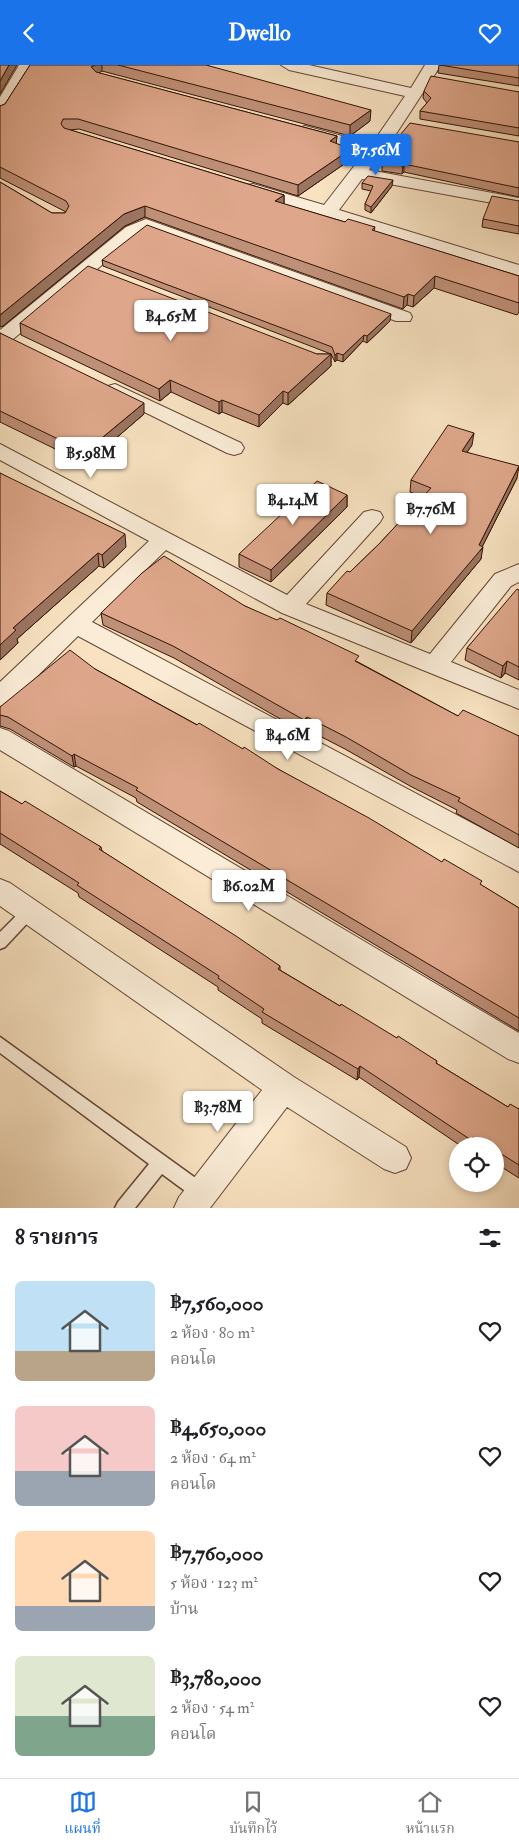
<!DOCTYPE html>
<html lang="th">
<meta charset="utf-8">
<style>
:root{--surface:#fff;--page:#f6f6f6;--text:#202124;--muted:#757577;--line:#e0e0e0;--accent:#1a73e8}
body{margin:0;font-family:"IM FELL Double Pica","Noto Serif Thai",serif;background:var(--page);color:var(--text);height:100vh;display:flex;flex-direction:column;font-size:19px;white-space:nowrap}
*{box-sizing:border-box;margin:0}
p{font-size:16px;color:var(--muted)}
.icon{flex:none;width:28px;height:28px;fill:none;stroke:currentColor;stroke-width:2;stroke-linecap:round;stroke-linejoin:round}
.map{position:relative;height:1143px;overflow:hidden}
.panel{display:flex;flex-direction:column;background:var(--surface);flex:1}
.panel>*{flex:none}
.controls{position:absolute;left:449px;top:1072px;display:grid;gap:10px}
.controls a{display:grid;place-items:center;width:55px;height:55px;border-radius:50%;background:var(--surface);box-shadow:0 2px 8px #0003;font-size:25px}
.price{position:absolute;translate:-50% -42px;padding:0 11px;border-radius:5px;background:#fff;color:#222;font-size:16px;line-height:32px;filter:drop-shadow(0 1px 2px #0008)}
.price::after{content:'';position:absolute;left:50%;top:30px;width:15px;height:11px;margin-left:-8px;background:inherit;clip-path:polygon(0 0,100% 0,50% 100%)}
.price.active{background:var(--accent);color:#fff}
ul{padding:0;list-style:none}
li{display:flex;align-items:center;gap:15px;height:125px;padding:0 15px}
li span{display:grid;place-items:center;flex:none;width:140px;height:100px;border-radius:8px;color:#555}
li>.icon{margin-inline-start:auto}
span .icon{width:60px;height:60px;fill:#fffc;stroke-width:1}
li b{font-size:21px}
h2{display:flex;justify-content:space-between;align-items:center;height:60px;padding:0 15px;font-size:21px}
header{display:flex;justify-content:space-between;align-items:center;height:65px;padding:0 15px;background:var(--accent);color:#fff;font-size:22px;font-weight:700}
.tab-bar{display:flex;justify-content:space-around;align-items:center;height:70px;border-top:1px solid var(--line);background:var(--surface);font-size:14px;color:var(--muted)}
.tab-bar a{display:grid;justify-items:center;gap:2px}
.tab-bar .active{color:var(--accent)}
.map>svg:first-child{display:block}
</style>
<header><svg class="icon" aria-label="back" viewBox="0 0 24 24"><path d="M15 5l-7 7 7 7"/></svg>Dwello<svg class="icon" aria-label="heart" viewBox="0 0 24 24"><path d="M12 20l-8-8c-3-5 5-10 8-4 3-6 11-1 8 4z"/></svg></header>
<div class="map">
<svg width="519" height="1143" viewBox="0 0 519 1143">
<rect width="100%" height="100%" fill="#f8e2c1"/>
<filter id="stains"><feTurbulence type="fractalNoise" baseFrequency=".004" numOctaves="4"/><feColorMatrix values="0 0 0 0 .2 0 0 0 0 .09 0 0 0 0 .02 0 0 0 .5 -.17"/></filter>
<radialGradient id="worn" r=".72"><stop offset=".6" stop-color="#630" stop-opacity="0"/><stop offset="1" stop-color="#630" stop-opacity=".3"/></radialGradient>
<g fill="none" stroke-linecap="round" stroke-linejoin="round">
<g stroke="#644734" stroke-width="3">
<path id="lane" d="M30 840 35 842 37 846 35 850 5 882 0 884V867L25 842Z
M0 972 208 1122 210 1128 208 1134 202 1136 196 1134 162 1109 135 1143H115L118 1137 149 1099 0 988Z"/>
</g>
<g stroke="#644734" stroke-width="2">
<path id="street" d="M19 0H35L6 48 0 50V32Z
M281 0H309L411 23 425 0H441L396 69 369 105 519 133V143L362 114 339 145 519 200V211L247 128 245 124 247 120 253 119 324 140 365 87 299 69 297 66 299 63 305 61 372 79 405 31 289 5Z
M146 154 410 248 412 252 410 256H396L147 165 138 170 12 275 0 276V265L126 162Z
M115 319 241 378 244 383 241 388 234 390 227 388 108 329 105 325 108 321Z
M0 379 287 530 364 447 372 445 380 447 383 452 380 457 306 539 430 589 495 509 519 499V517L511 521 451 597 519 625V644L282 548 166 485 92 557 519 783V807L78 571 9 639 0 641V617L149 476 0 395Z
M0 663 9 666 519 968V998L508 994 0 685Z
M0 814 10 818 294 1012 406 1082 411 1093 406 1104 395 1108 384 1104 287 1042 210 1143H174L179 1132 262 1025 0 841Z"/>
</g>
<use href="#lane" fill="#faecd7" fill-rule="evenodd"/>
<use href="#street" fill="#faecd7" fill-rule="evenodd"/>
</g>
<path fill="#bf9078" stroke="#331305" d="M30 0H206L370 56 350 71 102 6 99 8 337 71 336 78 350 95 298 131 79 64 70 65 284 130V139L345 157 375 162 374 166 519 211V247L517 250 434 223 413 242 407 240 403 244 145 152 125 161 3 261 0 262V117L52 148H65L66 147 0 113V41L5 39Z
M439 0H519V21L438 8Z
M424 26 519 27V71L420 54V46L427 38 423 33Z
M519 77V132L404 107 402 109 382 106V97Z
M362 118 392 121 371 148 365 145V139L371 126 362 124Z
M519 136V169L482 162 483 154Z
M102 195 390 256 367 278 363 276 343 297 337 295 335 297 331 289V301L288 340 283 338 259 362 222 347 219 349 171 327 160 336 21 270 20 258 317 289H331L103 201Z
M0 268 144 349 86 399 0 357Z
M472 380 467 387 517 413 482 482 481 494 411 578 326 540 327 528 350 507 379 479 423 432 410 427 411 415Z
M0 408 126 482 104 503 99 501 17 574 18 578 0 595Z
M347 430V442L271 517 239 502V489Z
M519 525V615L505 608 501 613 465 595 467 583Z
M245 541 358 597 458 651 519 671V783L456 748 457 745 410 721 345 684 306 664 303 667 174 593 103 560 101 548Z
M95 604 278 704 481 820 519 843V966L137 737 136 733 76 701 74 702 10 664 0 661V642Z
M0 726 22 739 101 782 102 786 280 901V905L340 941 437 996 436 998 508 1042 519 1044V1113L495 1098V1081H461L359 1012 357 1015 262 958V954L218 925V922L79 832 78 828 0 779Z"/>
<path fill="#9b7561" stroke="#331305" d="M9 0H17L0 29V16Z
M95 0H102V6L92 13 91 2Z
M371 45 370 56 350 71V60Z
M337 71 336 81 330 76Z
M351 84 350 95 298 131V120Z
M404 99V107L402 109 403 101Z
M393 115 392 121 371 148V142Z
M284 130V141L275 136Z
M145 141V152L125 161 3 261 0 262V250L124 149Z
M435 211 434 223 413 242 414 231Z
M408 229 407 240 403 244 404 232Z
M391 249 390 256 367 278V271Z
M364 270 363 276 343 297V290Z
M337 288V295L335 297V290Z
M331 289V301L288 340V328Z
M170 315 171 327 160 336 159 324Z
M283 326V338L259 362V350Z
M222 335V347L219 349V337Z
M144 338V349L86 399 85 387Z
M474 368 472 380 460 398 462 386Z
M519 401 517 413 480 486 483 482 481 494 411 578 412 566 479 480Z
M347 430V442L271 517V505Z
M125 469 126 482 104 503 102 490Z
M98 488 99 501 17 574 18 578 0 595V580L13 563Z
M507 596 505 608 501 613 503 601Z
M307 652 306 664 303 667 304 655Z
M74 689 76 701 74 702 72 691Z
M360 1001 359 1012 357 1015 358 1004Z
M473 1072 471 1081H470L471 1075Z"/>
<path fill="#dea78b" stroke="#331305" d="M0 0H9L0 16Z
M30 0H95L91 2 96 7 337 71 330 76 351 84 298 120 78 54H63L61 59 64 63 284 130 275 136 345 157 348 154 375 162 372 165 519 211V238L435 211 414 231 408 229 404 232 145 141 124 149 0 250V117L52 148H65L69 141 66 136 0 102V41L5 39Z
M118 0H206L371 45 350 60Z
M440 0H519V13Z
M431 11 519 27V63L420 46 431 33 424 26Z
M410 58 519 77V123L404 99 403 101 382 97 387 86Z
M368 111 393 115 371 142 365 139 373 121 362 118Z
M492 131 519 136V161L483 154Z
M147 160 391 249 367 271 364 270 343 290 337 288 335 290 332 282 102 195Z
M88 201 317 289H331L288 328 283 326 259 350 222 335 219 337 170 315 159 324 20 258Z
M0 268 144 338 85 387 0 346Z
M448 360 474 368 462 386 519 401 479 480 483 482 412 566 327 528 347 506 350 507 379 479 431 423 411 415Z
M0 408 125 469 102 490 98 488 13 563 16 565 0 580Z
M317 416 347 430 271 505 239 489Z
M164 491 245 541 277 555 280 553 359 591 355 596 458 651 463 645 519 671V770L458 736 460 733 411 710 346 672 307 652 304 655 173 581 101 548 142 508Z
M517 524 519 525V602L507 596 503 601 467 583Z
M70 585 95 604 197 660 199 658 243 684 244 682 278 704 369 753 442 797 444 794 482 816 480 819 519 843V953L136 725 138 723 74 689 72 691 8 652 0 650V642Z
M0 726 22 739 25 736 101 782 99 784 236 871 280 901 278 904 340 941 341 939 397 973 398 971 437 996 436 998 508 1042 510 1039 519 1044V1100L495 1085V1081H489L473 1072 471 1075 360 1001 358 1004 262 947 264 944 218 913 219 911 77 820 79 818 0 768Z"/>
<rect width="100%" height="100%" filter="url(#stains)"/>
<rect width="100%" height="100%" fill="url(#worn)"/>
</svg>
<div class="controls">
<a><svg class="icon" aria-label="locate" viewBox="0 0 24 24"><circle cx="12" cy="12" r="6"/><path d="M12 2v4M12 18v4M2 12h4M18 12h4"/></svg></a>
</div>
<b class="price active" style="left:376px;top:111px">฿7.56M</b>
<b class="price" style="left:171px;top:277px">฿4.65M</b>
<b class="price" style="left:91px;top:414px">฿5.98M</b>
<b class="price" style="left:293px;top:461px">฿4.14M</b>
<b class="price" style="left:431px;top:470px">฿7.76M</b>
<b class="price" style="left:288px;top:696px">฿4.6M</b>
<b class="price" style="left:249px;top:847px">฿6.02M</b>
<b class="price" style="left:218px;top:1068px">฿3.78M</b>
</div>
<section class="panel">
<h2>8 รายการ<svg class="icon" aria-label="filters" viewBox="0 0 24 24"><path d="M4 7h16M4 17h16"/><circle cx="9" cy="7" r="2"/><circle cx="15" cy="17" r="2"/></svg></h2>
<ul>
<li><span style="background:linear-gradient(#bfe0f5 70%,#b9a48a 0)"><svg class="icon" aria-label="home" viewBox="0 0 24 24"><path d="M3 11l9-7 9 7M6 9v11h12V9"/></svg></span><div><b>฿7,560,000</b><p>2 ห้อง · 80 m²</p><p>คอนโด</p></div><svg class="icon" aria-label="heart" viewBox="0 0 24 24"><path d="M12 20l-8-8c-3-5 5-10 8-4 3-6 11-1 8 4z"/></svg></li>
<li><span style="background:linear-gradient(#f6c9c9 65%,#9aa5b1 0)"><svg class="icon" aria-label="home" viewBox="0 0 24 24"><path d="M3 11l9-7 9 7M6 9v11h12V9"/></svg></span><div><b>฿4,650,000</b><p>2 ห้อง · 64 m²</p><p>คอนโด</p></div><svg class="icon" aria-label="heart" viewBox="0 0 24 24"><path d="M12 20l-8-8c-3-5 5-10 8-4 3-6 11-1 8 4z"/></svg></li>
<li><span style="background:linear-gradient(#ffd9b3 75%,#9aa5b1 0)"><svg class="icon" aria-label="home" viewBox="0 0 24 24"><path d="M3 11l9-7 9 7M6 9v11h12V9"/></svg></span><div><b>฿7,760,000</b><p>5 ห้อง · 123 m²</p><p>บ้าน</p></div><svg class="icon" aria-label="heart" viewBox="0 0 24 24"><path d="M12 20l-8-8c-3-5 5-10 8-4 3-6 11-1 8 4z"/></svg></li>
<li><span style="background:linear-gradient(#dfe7d0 60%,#7fa58c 0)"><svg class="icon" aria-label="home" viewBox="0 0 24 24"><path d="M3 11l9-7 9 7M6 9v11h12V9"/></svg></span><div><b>฿3,780,000</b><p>2 ห้อง · 54 m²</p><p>คอนโด</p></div><svg class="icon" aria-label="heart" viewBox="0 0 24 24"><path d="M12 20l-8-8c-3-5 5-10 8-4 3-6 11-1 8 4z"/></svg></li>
</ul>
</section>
<nav class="tab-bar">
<a class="active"><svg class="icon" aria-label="map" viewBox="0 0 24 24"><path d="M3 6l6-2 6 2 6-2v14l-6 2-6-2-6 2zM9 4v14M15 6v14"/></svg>แผนที่</a>
<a><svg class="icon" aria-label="saved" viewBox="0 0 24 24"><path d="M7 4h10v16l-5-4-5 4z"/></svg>บันทึกไว้</a>
<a><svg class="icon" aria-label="home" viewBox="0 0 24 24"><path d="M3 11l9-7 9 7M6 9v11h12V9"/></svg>หน้าแรก</a>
</nav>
